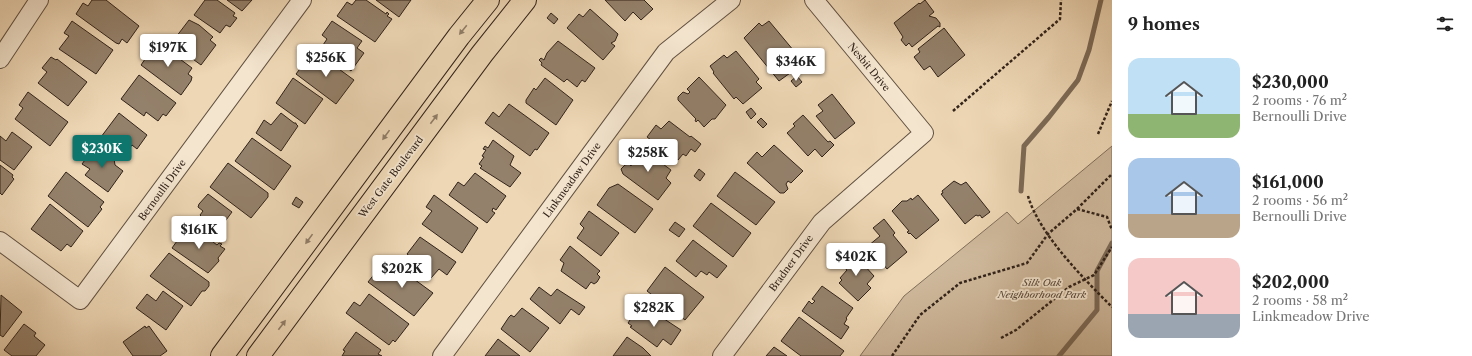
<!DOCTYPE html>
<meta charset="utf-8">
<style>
:root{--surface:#fff;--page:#f6f6f6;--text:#222;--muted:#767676;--accent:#0f766e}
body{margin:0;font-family:"Libre Caslon Text",serif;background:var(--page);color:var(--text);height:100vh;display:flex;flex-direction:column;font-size:15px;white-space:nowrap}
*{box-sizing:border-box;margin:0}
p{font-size:13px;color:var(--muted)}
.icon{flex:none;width:22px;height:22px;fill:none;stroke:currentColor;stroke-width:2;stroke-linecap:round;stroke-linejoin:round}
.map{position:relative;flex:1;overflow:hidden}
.side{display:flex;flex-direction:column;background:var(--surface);width:360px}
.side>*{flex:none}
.price{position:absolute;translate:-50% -34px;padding:0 9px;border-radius:4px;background:#fff;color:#222;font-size:13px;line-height:26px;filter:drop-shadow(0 1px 2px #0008)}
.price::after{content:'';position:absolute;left:50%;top:24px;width:12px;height:9px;margin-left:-6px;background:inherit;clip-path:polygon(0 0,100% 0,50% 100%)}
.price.on{background:var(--accent);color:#fff}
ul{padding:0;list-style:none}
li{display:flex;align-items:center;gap:12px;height:100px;padding:0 16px}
li span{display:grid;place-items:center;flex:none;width:112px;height:80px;border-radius:12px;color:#555}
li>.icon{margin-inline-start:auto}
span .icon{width:48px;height:48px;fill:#fffc;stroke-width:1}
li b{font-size:17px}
h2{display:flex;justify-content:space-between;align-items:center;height:48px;padding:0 16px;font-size:17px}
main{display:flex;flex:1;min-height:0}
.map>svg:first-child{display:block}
</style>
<main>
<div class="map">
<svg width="1112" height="356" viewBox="0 0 1112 356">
<rect width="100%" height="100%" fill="#eed7b5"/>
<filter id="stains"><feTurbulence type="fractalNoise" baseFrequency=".005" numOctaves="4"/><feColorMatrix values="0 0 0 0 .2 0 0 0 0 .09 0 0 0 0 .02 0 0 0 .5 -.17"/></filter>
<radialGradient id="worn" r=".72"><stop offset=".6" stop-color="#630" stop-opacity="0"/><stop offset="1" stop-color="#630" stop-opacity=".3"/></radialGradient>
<path fill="#ceb89b" stroke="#806e5a" d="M1112 146V356H860L904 296 1007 212 1018 224Z"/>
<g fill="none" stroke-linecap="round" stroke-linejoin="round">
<path stroke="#7c6a57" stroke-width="5" d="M1021 191 1024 146 1049 117 1078 80 1089 50 1101 0
M1059 356 1097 310V271L1112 243"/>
</g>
<path fill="#94816b" stroke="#32231a" d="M92 0H106L139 26 127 43 122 39 119 44 116 43 76 14 83 3 88 6Z
M205 0H217L235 13 233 16 237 18 230 27 226 25 220 33 194 15Z
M227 0H252L242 11Z
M356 0H366L386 14 387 12 389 14 387 16 392 19 375 42 337 16 347 2 352 5Z
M376 0H411L399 17Z
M605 0H644L653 9 641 20 633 12 625 21Z
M925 0 934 12 929 16 936 18 940 23V27L938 26 912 47 909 43 906 46 901 40 903 37 894 23 919 3 920 4Z
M590 9 618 34 615 41 611 43 615 46 603 60 567 28 579 14 583 17Z
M551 13 558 19 554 24 547 18Z
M189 20 199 25 213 37 210 40 216 45 201 65 179 49 183 43 176 37Z
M72 21 113 50 96 74 59 49 69 36 64 33Z
M332 21 362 41 357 48 364 53 351 71 326 51 328 48 323 45 327 39 322 35Z
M769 21 804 63 779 81 744 38 759 23 762 26Z
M944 28 965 55 938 77 930 66 924 70 914 57 920 52 918 49Z
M558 41 595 68 585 82 582 80 577 87 567 79 564 82 541 65 542 63 539 60 541 58 544 60 547 53Z
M157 42 192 68 188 74 192 77 191 81 181 95 141 65Z
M736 51 759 79 756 82 762 88 743 104 736 97 734 99 713 73 714 72 710 66 724 55 727 58Z
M321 56 354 80 336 104 296 74 309 57 316 62Z
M51 57 56 60 57 59 87 82 68 106 38 83 47 72 42 68Z
M139 75 176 103 166 116 163 114 158 121 146 112 144 116 121 99Z
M797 76 802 82 796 87 791 81Z
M699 77 726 105 715 119H712L704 127 698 120 696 122 695 120 696 119 678 100V97L683 92 688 94 690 92 687 89Z
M293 78 323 99 305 124 276 103Z
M545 78 573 100 556 125 526 103V100L534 88 536 90Z
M28 92 68 122 50 146 15 119 23 108 19 105Z
M832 94 855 123 835 139 816 116 823 111 818 105Z
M509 104 549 133 537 150 535 149 530 156 485 123 493 112 499 117Z
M751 108 756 114 751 119 746 112Z
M119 113 147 135 137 149 132 145 124 155 101 137Z
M281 113 294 123H296V124L298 126 281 151 256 133 264 120 271 125Z
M803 115 828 142 830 141 834 145 822 157 815 149 808 156 787 133 795 126 793 124Z
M761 118 767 124 763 128 757 122Z
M669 121 690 137 691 136 701 144 695 152 691 149 686 156 683 154 678 160 647 137 656 125 661 129Z
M12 132 32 147 14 170 0 160V136L6 141Z
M252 138 291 166 274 190 235 161Z
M493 140 514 156 510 165 521 173 510 187 480 168 482 166 479 164 484 157 482 156 486 150 483 149 485 146 488 148Z
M96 145 104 151H107L106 152 114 159 115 165 123 171 108 192 85 175 90 169 82 164Z
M774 145 803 171 791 183 788 181 786 184 788 189 784 193H780L747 163 757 152 762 157Z
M640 147 671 170 666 178 671 183 658 200 623 174 621 169 625 165 629 164 631 166 633 163 630 160Z
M228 163 268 193V197L251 218 210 187Z
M0 165 13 175 12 177 14 179 2 195 0 193Z
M699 169 705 174 700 181 694 176Z
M66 172 104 202 100 207 102 209 88 227 48 196Z
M735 172 775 202 756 225 717 196Z
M475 173 506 196 496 210 493 208 492 211 495 213 487 223 449 195 458 182 464 186Z
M954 181 961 185 966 182 990 212 982 218 980 215 978 216 976 215 965 224 941 194 943 193 942 191Z
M618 184 653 209 635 233 597 205 609 188Z
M208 194 232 212 215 235 198 223 202 217 200 215 203 211 198 207 199 204Z
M434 195 478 228 462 253 422 224 432 211 426 207Z
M918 195 939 220 916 239 910 233 909 234 907 232 909 231 892 211 902 201H907L911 198 912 200Z
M296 197 303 202 299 208 292 204Z
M711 203 751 233 733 257 693 226Z
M50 204 83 231 71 247 67 244 61 251 31 229Z
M589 211 619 233 601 256 577 238 584 228 580 224Z
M884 219 895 233 893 235 907 252 887 269 868 246 880 236 873 228Z
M675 222 685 229 679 237 669 230Z
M187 227 198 234 200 232 217 245 219 243 222 244 220 246 225 249 218 258 219 261 208 273 172 248Z
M420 237 456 262 447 275 439 269 431 278 405 259 408 254H407Z
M693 240 727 266 717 278 709 272 707 275 701 271 696 277 676 261Z
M570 246 600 271 597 274 600 277 597 282 594 284 591 282 586 289 561 271 564 263 560 260Z
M852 252 874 276 867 284 871 288 858 301 839 283 842 280 840 278 847 270 840 264Z
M169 253 209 282V286L205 291H202L191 306 150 276Z
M392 263 433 293 414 316 368 282 376 272 382 276Z
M665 267 704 297 685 320 647 291Z
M822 286 853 308 846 318 847 319 844 324 849 327 841 339 802 311 809 301 812 304 815 301 812 299Z
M539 287 551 296 557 289 585 307 579 315 571 309 560 324 530 299Z
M163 291 183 306 166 330 136 308 147 294 156 301Z
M369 294 409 324 395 342 393 340 389 345 346 313 354 302 360 306Z
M1 295 22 312 3 337 0 335Z
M646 307 681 330 671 345 663 339 657 347 630 327 632 326 628 323 634 314 638 318Z
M522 308 549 328 530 352 501 329 509 317 511 315 514 317Z
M799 317 844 351 840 356H801L781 341Z
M24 324 36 333 34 336 45 345 36 356H12L4 350Z
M145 326 146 328 149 326 167 351 160 356H133L123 342Z
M356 332 381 350 378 354 382 356H342L345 351 343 350Z
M627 337 643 348 651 356H613Z
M498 339 520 356H485Z
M774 347 787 356H766Z"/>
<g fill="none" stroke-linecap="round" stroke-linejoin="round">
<g stroke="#615041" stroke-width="20">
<path id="minor" d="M0 59 39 0
M0 241 80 300 302 0
M442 356 666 52 731 0
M722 356 822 222 924 133 814 0"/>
</g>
<g stroke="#32231a" stroke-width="24">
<path id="major" d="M222 356 459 36 488 0
M258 356 482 54 525 0"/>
</g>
<path stroke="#32231a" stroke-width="2.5" stroke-dasharray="3 2" stroke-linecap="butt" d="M953 111 1060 19 1061 0
M1098 134 1112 101
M1028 196C1039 234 1084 279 1112 307
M1077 209 1112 174
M1001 338 1016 330 1069 287 1094 275 1112 247
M892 356 920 315 960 283 1027 263 1048 234 1077 209 1107 217 1112 230"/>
<use href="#minor" stroke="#f4e5cf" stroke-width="18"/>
<use href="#major" stroke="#eed7b5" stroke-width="22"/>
</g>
<defs><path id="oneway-solid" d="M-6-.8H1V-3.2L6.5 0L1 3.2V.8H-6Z"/></defs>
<g fill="#907d68">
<use href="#oneway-solid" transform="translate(463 30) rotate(129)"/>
<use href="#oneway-solid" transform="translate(434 119) rotate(-53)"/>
<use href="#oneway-solid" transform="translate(386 135) rotate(126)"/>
<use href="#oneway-solid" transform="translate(309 239) rotate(126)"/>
<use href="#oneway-solid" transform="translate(282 325) rotate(-53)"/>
</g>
<g text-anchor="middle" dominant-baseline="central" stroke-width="3.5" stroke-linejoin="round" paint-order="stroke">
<g font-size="10" fill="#32231a" stroke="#f4e5cf">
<text transform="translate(869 67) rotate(50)">Nesbit Drive</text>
<text transform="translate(391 177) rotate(-53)">West Gate Boulevard</text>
<text transform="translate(572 180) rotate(-54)">Linkmeadow Drive</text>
<text transform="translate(162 190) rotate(-54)">Bernoulli Drive</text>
<text transform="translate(791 263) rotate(-54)">Bradner Drive</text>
</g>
<g font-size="10" font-style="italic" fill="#59483a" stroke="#f4e5cf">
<text x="1042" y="282">Silk Oak<tspan x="1042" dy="12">Neighborhood Park</tspan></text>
</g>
</g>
<rect width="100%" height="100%" filter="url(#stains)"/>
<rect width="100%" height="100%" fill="url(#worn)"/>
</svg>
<b class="price" style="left:168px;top:68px">$197K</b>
<b class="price" style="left:326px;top:78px">$256K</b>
<b class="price" style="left:796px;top:82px">$346K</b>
<b class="price on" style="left:102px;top:169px">$230K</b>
<b class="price" style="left:648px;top:173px">$258K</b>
<b class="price" style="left:199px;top:250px">$161K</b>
<b class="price" style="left:856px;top:277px">$402K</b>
<b class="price" style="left:402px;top:289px">$202K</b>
<b class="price" style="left:654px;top:328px">$282K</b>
</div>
<section class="side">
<h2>9 homes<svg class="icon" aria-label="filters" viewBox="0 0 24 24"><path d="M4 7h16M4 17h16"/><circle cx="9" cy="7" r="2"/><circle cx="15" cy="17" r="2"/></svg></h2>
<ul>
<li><span style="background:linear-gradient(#bfe0f5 70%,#8fb573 0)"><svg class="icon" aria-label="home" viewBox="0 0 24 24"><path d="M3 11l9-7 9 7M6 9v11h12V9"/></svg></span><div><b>$230,000</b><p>2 rooms · 76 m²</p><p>Bernoulli Drive</p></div></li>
<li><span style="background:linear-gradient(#a9c7e8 70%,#b9a48a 0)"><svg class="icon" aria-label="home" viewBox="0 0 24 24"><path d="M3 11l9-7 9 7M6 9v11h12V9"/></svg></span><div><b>$161,000</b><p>2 rooms · 56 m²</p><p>Bernoulli Drive</p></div></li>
<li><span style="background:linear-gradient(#f6c9c9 70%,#9aa5b1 0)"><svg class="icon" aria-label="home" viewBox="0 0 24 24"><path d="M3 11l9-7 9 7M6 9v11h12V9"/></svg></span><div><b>$202,000</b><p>2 rooms · 58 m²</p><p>Linkmeadow Drive</p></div></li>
</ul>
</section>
</main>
